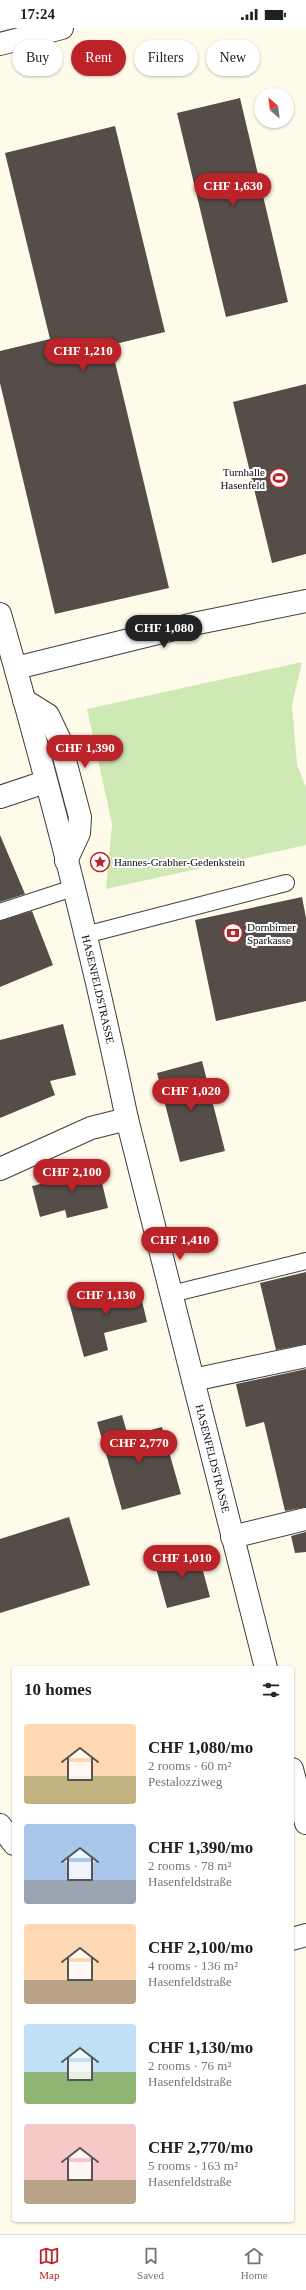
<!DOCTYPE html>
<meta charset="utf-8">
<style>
:root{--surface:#fff;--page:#f2f2f2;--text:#202124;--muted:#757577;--line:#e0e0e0;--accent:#bc2328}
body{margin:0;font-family:"Times New Roman",serif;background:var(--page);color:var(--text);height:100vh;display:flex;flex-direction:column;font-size:15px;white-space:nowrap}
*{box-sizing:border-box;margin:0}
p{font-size:13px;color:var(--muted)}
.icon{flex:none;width:22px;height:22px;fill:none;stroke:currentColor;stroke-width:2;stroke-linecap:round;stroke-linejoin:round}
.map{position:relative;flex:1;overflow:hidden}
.side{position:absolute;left:12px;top:1638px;width:282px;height:556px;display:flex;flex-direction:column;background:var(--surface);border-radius:4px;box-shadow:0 1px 3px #0004}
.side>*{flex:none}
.banner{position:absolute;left:12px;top:12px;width:282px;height:36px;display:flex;gap:8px}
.needle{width:26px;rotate:332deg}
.buttons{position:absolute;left:254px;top:60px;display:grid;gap:8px}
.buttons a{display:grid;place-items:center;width:40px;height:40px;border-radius:50%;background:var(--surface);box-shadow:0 1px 3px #0004;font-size:20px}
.price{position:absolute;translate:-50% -34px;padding:0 9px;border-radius:14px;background:var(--accent);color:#fff;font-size:13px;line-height:26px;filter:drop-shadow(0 1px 2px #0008)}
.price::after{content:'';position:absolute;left:50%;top:24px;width:12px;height:9px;margin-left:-6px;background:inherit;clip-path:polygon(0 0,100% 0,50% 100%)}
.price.active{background:#222;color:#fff}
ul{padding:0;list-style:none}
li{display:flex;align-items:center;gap:12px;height:100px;padding:0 12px}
li span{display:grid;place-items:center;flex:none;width:112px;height:80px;border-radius:4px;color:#555}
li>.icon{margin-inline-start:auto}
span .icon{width:48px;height:48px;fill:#fffc;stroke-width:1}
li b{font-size:17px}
h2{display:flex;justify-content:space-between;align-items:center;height:48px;padding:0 12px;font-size:17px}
.pill{padding:0 14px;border-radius:18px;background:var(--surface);box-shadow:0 1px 3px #0004;font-size:14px;line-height:36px}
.pill.active{background:var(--accent);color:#fff}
.status{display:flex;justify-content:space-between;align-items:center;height:28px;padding:0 20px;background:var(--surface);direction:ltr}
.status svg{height:11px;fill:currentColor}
.dock{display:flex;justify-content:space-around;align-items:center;height:56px;border-top:1px solid var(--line);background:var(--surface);font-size:11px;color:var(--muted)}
.dock a{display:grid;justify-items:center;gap:2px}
.dock .active{color:var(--accent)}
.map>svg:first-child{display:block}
</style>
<div class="status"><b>17:24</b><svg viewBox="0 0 49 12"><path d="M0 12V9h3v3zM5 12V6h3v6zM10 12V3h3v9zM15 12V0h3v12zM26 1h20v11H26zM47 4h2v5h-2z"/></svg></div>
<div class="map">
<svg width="306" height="2206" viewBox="0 0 306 2206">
<rect width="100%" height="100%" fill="#fffbea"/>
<path fill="#cee9b4" d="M302 634 292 677 297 737 306 759V817L106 861 112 796 87 681Z"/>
<path fill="#544d48" d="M240 70 288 274 226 289 177 85Z
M115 98 165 304 111 317 169 560 55 586 0 355V323L50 311 5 125Z
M306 356V526L272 535 233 374Z
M0 807 25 866 0 874Z
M302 869 306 890V973L216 993 195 892Z
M32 883 53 937 0 959V893Z
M63 996 76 1047 50 1053 55 1067 0 1090V1012Z
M202 1033 225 1123 180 1134 157 1045Z
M97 1134 108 1180 67 1190 65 1182 40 1189 32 1158 57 1152 56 1145Z
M306 1244V1316L276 1322 260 1255Z
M138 1256 147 1294 104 1305 108 1322 84 1329 69 1274Z
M306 1341V1479L285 1483 264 1394 246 1399 236 1356Z
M122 1387 128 1408 162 1399 181 1466 122 1482 97 1394Z
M69 1489 90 1557 0 1585V1511Z
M306 1504V1524L295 1525 291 1508Z
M197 1521 210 1569 167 1580 154 1533Z"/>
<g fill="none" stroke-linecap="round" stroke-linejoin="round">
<g stroke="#3e3e3e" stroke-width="18">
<path id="lane" d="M0 884 73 860
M85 907 286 855
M171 1266 306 1233"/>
</g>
<g stroke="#3e3e3e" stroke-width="24">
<g id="street">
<path d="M0 16 62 0"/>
<path id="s1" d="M0 586C48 753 92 921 127 1091L266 1640"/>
<path d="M16 640 198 595 306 573"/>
<path d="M24 672 48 687 59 710 80 789 79 805 66 833"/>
<path d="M0 769 45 754"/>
<path d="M0 1141 91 1100 127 1091"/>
<path d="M193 1352 306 1328"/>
<path d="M232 1509 306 1491"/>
<path d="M292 1741 306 1795"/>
<path d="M0 1797 14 1816"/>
<path d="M292 1911 306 1907"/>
</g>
</g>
<use href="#lane" stroke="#fff" stroke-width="16"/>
<use href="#street" stroke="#fff" stroke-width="22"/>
</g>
<defs>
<g id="stadium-ring" transform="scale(1)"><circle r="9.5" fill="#fff" stroke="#bc2328" stroke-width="1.5"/><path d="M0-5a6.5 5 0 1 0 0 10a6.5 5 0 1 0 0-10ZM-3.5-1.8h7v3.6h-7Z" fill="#bc2328"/></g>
<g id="sight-ring" transform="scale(1)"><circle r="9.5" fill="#fff" stroke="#bc2328" stroke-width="1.5"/><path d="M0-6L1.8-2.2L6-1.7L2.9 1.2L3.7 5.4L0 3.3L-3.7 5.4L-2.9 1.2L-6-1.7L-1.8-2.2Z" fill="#bc2328"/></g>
<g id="bank-ring" transform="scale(1)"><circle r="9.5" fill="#fff" stroke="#bc2328" stroke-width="1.5"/><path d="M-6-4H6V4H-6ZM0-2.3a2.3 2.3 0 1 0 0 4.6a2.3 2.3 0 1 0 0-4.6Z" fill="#bc2328"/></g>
</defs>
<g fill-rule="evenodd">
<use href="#stadium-ring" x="279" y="450"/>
<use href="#sight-ring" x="100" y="834"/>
<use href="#bank-ring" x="233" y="905"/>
</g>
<g text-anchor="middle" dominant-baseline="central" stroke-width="4" stroke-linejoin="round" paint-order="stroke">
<g font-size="11" fill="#0b0b0b" stroke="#fff" text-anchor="start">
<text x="265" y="444" text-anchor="end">Turnhalle<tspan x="265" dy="13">Hasenfeld</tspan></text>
<text x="114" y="834">Hannes-Grabher-Gedenkstein</text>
<text x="247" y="899">Dornbirner<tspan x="247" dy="13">Sparkasse</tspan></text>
</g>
<g font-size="11" fill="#0b0b0b" stroke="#fff">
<text stroke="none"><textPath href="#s1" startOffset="388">HASENFELDSTRASSE</textPath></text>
<text stroke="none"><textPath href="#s1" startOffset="871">HASENFELDSTRASSE</textPath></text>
</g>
</g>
</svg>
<div class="buttons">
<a><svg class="needle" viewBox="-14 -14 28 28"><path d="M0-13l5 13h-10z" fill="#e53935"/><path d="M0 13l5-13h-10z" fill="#757577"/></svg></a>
</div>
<b class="price" style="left:233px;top:179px">CHF 1,630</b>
<b class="price" style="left:83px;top:344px">CHF 1,210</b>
<b class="price active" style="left:164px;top:621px">CHF 1,080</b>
<b class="price" style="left:85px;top:741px">CHF 1,390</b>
<b class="price" style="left:191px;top:1084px">CHF 1,020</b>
<b class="price" style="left:72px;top:1165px">CHF 2,100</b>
<b class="price" style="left:180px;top:1233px">CHF 1,410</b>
<b class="price" style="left:106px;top:1288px">CHF 1,130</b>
<b class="price" style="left:139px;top:1436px">CHF 2,770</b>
<b class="price" style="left:182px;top:1551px">CHF 1,010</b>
<div class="banner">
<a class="pill">Buy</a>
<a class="pill active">Rent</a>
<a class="pill">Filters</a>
<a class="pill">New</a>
</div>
<section class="side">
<h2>10 homes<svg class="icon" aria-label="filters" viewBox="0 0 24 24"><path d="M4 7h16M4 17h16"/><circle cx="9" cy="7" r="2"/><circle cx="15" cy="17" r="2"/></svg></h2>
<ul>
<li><span style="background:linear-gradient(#ffd9b3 65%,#c2b280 0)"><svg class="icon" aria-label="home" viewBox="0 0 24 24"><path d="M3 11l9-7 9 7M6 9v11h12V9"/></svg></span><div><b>CHF 1,080/mo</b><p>2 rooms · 60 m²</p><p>Pestalozziweg</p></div></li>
<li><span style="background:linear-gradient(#a9c7e8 70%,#9aa5b1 0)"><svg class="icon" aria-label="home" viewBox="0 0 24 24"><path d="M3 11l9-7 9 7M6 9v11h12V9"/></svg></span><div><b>CHF 1,390/mo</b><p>2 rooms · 78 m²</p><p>Hasenfeldstraße</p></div></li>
<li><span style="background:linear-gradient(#ffd9b3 70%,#b9a48a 0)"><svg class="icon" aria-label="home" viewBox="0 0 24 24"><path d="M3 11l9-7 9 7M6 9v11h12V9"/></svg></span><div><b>CHF 2,100/mo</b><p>4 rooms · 136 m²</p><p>Hasenfeldstraße</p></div></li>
<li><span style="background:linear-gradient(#bfe0f5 60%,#8fb573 0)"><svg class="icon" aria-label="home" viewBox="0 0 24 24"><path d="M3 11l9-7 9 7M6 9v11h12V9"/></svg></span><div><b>CHF 1,130/mo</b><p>2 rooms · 76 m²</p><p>Hasenfeldstraße</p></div></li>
<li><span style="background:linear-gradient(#f6c9c9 70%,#b9a48a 0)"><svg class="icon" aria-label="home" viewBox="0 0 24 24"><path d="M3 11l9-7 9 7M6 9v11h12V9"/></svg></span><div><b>CHF 2,770/mo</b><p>5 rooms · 163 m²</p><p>Hasenfeldstraße</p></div></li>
</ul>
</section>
</div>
<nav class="dock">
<a class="active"><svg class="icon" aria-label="map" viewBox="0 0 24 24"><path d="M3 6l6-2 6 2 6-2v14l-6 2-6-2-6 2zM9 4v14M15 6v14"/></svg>Map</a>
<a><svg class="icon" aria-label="saved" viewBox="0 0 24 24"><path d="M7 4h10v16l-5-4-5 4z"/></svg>Saved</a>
<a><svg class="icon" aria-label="home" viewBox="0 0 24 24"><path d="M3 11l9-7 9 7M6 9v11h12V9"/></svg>Home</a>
</nav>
